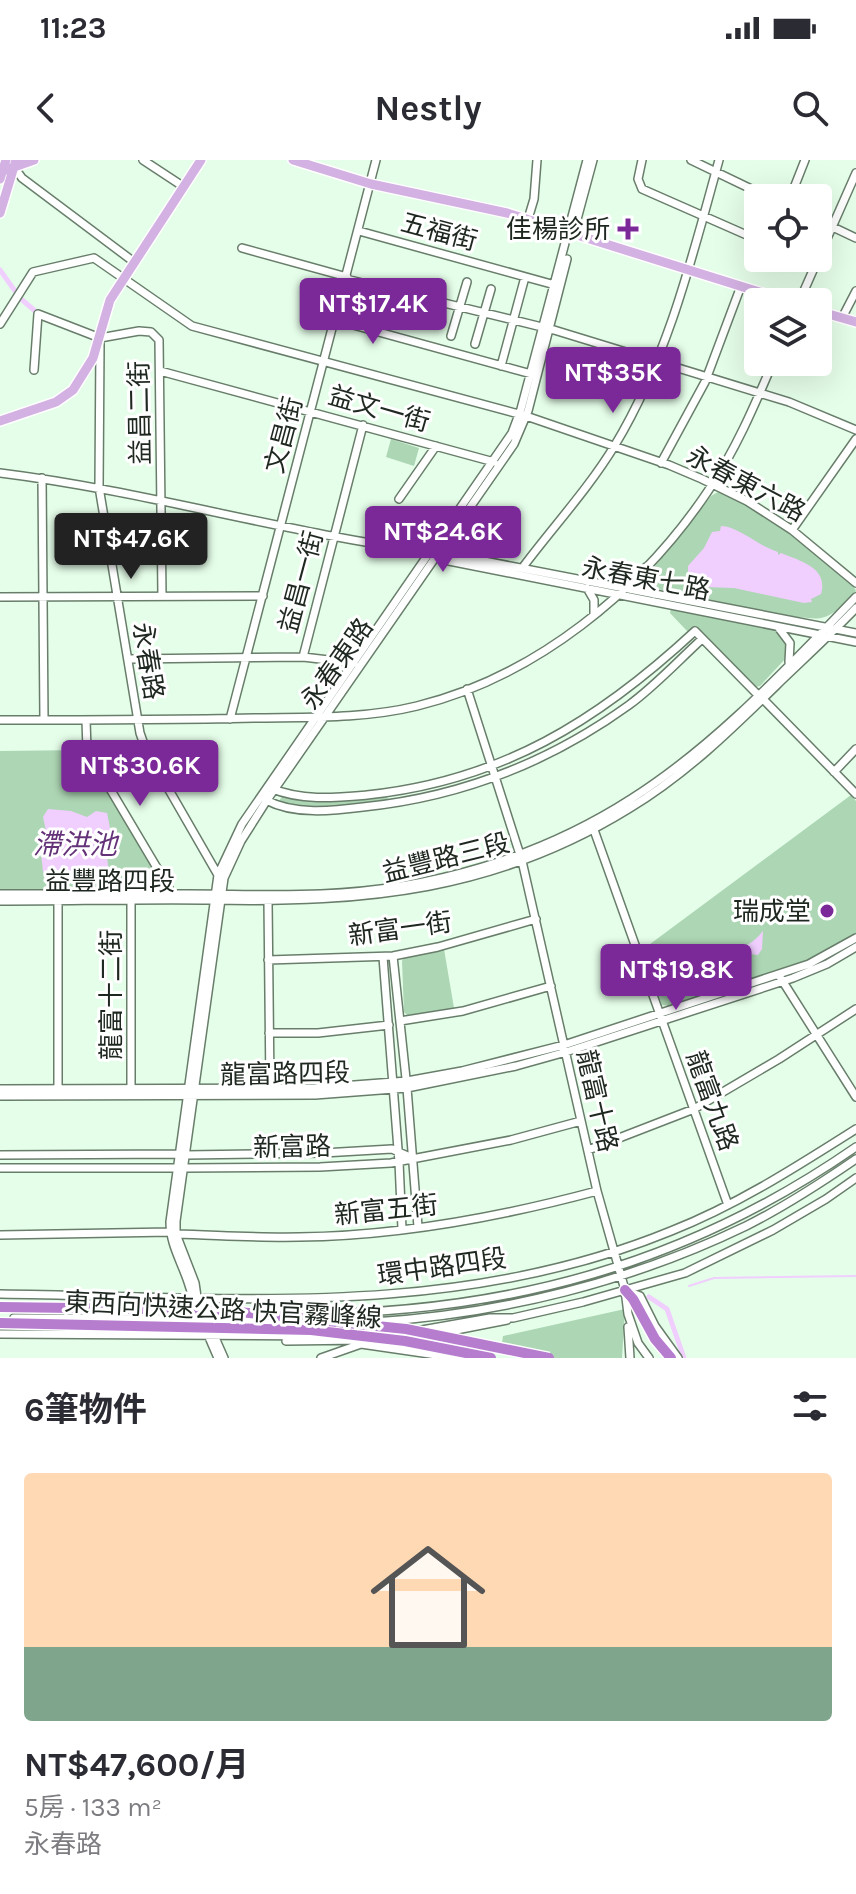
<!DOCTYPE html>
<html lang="zh-TW">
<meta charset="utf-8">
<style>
:root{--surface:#fff;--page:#f7f7f7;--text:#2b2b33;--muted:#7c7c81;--line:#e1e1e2;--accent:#7b2999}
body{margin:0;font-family:Karla,"Noto Sans TC",sans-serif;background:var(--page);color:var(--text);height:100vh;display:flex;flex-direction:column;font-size:30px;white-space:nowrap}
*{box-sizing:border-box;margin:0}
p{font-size:26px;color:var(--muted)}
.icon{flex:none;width:44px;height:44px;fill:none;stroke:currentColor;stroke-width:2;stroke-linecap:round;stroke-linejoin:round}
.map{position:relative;height:1198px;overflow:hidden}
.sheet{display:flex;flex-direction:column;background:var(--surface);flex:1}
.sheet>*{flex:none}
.buttons{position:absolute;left:744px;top:24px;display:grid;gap:16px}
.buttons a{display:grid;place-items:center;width:88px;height:88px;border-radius:8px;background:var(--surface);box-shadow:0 8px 32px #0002;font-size:40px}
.price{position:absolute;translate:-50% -68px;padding:0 18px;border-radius:8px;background:var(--accent);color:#fff;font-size:26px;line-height:52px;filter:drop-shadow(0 2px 4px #0008)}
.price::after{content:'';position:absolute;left:50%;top:48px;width:24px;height:18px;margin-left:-12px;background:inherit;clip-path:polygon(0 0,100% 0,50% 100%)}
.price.selected{background:#222;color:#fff}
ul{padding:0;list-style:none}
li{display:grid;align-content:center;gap:16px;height:424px;padding:0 24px}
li+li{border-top:2px solid var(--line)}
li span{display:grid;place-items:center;height:248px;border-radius:8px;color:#555}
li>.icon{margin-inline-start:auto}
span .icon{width:144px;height:144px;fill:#fffc;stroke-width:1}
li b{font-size:34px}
h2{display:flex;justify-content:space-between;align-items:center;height:96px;padding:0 24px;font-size:34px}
.status{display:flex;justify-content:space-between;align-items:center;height:56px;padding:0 40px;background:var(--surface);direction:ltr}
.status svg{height:22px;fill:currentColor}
header{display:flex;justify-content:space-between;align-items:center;height:104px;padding:0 24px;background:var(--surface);font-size:36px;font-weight:700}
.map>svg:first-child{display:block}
</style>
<div class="status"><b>11:23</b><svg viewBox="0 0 49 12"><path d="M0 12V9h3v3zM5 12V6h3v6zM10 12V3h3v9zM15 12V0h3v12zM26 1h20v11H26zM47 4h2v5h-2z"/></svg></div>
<header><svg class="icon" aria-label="back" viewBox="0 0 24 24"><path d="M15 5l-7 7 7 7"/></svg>Nestly<svg class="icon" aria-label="search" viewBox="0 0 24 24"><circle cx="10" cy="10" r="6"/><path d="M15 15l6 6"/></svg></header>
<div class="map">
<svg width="856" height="1198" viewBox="0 0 856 1198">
<rect width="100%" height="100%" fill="#e5fee9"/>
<path fill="#add6b4" d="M349 122 394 133 384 170 339 159Z
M391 279 419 288 414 306 386 297Z
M718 332C769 352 813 391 854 427L856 431C848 442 835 455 821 458 804 462 676 436 655 428L650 422V412L711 336Z
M671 448 777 470 786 481 787 497 760 526 756 527 697 467 688 472 670 453Z
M84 590 163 723 162 730H0V591Z
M387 635 388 640C351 646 314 652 277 643L282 637 329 640Z
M851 635 856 641V773L807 801 669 846 662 845 642 790Z
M444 789 454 848 409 857 404 852 402 801 404 797Z
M625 1149 622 1198H532L501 1190 503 1176Z"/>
<path fill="#f0cfff" d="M721 366C738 366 758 386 778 392V395L781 393C804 402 828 409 821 434L811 439 812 442 804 443 734 428 704 427 689 417 692 416 688 413V406L704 388 712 372 720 371Z
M48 649 71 651 87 657 96 651 107 653 110 668 106 689 109 713 106 715 105 712 102 711 101 715C92 715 83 712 75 713 62 715 54 721 43 712L41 693 46 671 43 657Z
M763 771 762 789 758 795 723 790 713 792 706 801 704 810 699 809 695 803C709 758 730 813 763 771Z"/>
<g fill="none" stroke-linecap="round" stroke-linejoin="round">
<path stroke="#f0cfff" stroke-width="2" d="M689 1126 714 1118 856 1116"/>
<path stroke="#f0cfff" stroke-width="5" d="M0 110 20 138 35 151
M649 1137 667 1149 684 1198"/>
<g stroke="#687e6b" stroke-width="10">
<path id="minor" d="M143 0 184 27
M642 0 638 19 642 29 758 80
M691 0 770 38
M14 7 22 18 134 102
M790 38 805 0
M528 59 534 39 537 0
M818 60 856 78
M576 63 593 0
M359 71 555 125
M242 88 347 117
M346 119 554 170 789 242 856 270
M799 142 856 13
M842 158 856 131
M335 160 535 215
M0 164 33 112 94 98 192 166 526 256 669 305 702 319 747 341 792 370 856 423
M451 176 467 122
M100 178 139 171 151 172 159 180 162 436
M100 184 99 327 140 573 146 590 218 715
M475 184 491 129
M501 206 525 117
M34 210 38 154 100 178
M160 211 494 302
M661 303 705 222 741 126
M0 313C145 331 285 373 430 392L444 400 856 482
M42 318 44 560
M399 339 436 286
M461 361 462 383 473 397
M792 370 856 279
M438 392 856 473
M523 407C553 367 589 328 615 285 668 197 692 98 719 0
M646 407 648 424 654 434
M587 428 594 440V455
M0 437 263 436
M778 467 790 483 789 502
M303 497 363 265
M129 499 303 497 354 503
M467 529 522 701 597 1031 625 1130 628 1154 638 1183 649 1198
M763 539 856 634
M230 559 376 0
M0 560C85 560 169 560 254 558 308 557 364 559 417 546 535 517 641 431 708 331 735 291 754 247 773 202
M86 560 87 590 169 728V734
M834 612 856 589
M270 628C302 641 333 638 367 635 501 621 598 561 695 471L757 534
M266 640C294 655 332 651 363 647 460 637 550 602 629 545 655 526 678 501 702 479
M594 670 728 1045
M0 734C63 734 125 734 188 734 232 734 277 736 321 734 430 730 539 698 631 639 716 585 786 509 856 437
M0 741C71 741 141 739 212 740 365 743 496 731 630 648 688 613 735 566 782 520 807 496 832 473 856 448
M131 741V929
M268 741 270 928
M393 796 407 928 418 1067
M383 797 399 1002 402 1069
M268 800 393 796 438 787 536 759
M780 817 856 937
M400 861 463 851 551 826
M269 873H318L389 865
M0 929 315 928 407 921 462 911 564 885 809 804 856 778
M58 929V741
M0 936 315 935 407 928 516 906 566 892 793 818 827 804 856 787
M588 990 694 949 779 899 856 849
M0 995 180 994
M186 995 323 993 392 989 412 998
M0 1008H177
M184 1008 320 1007 391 1003 511 980 581 961
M176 1074C217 1075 258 1078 299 1077 400 1076 500 1057 597 1031
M0 1075 170 1072
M627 1131 640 1136 655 1166 678 1198
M0 1134C228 1137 454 1160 671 1071 737 1045 796 1007 856 969
M301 1154C506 1153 686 1105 856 987
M14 1158 201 1159 305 1163
M374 1162C502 1154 630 1122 746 1066 784 1047 821 1023 856 999
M628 1167 630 1198
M422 1170 490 1158H513L583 1142 685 1113 773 1070 826 1039 856 1018
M374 1173 402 1172
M441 1173 507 1160
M0 1174 326 1176
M286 1181 361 1180
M218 1198C207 1173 196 1148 188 1122 181 1101 170 1084 170 1062L218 715 242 664 512 273 521 249 587 0
M224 1198 197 1137 195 1123 176 1074V1061L224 718 241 681 267 640 514 284 528 251 567 99
M321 1198 361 1184 457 1198"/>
</g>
<g stroke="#fff" stroke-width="12">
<path id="major" d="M293 0 371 24 507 53 791 142
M0 12 34 0
M0 19 6 0
M0 53 16 0
M818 151 856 162
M0 261 56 242 73 230 93 198 110 140 201 0"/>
</g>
<g stroke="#fff" stroke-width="13">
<path id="highway" d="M625 1130 633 1139 655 1179 671 1198"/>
</g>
<use href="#minor" stroke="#fff" stroke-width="7"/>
<use href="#major" stroke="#d3b1e2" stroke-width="9"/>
<use href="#highway" stroke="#b67dcf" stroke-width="10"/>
<g stroke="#fff" stroke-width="13" stroke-linecap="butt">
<path id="highway-bridge" d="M0 1147 220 1150 406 1169 549 1198
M0 1163 311 1170 405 1181 491 1198"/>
</g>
<use href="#highway-bridge" stroke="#b67dcf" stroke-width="10"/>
</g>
<g fill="#7b2999" stroke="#fff" stroke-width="3">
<path d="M624 57h8v8h8v8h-8v8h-8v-8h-8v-8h8z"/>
<circle cx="827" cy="751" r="8"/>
</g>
<g text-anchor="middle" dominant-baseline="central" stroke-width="6" stroke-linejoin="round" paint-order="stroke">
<g font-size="26" fill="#1f2820" stroke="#fff" text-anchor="end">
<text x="610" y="69">佳楊診所</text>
<text x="811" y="751">瑞成堂</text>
</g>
<g font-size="26" fill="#1f2820" stroke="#fff">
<text transform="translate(439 72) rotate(15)">五福街</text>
<text transform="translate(379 249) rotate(16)">益文一街</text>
<text transform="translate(140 253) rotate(-91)">益昌二街</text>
<text transform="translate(284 275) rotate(-75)">文昌街</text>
<text transform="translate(746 324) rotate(28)">永春東六路</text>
<text transform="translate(646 419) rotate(11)">永春東七路</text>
<text transform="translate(301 422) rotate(-75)">益昌一街</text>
<text transform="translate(148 501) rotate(81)">永春路</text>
<text transform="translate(337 504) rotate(-55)">永春東路</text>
<text transform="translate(446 698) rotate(-14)">益豐路三段</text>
<text x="110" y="721">益豐路四段</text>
<text transform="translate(400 769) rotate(-8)">新富一街</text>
<text transform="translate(111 835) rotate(-90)">龍富十二街</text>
<text transform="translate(285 914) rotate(-1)">龍富路四段</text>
<text transform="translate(597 941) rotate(77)">龍富十路</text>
<text transform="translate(712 941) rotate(70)">龍富九路</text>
<text transform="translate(292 987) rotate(-1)">新富路</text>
<text transform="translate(386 1050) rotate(-6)">新富五街</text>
<text transform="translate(442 1107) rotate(-8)">環中路四段</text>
<text transform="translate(223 1150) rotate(3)">東西向快速公路 快官霧峰線</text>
</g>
<g font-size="28" font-style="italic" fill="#643278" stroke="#fff">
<text x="75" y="684">滯洪池</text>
</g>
</g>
</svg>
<div class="buttons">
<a><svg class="icon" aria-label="locate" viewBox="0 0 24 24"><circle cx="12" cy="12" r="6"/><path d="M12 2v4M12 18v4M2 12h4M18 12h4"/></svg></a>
<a><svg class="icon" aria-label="layers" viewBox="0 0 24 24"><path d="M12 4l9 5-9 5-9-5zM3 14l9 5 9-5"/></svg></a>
</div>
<b class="price" style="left:373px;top:186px">NT$17.4K</b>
<b class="price" style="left:613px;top:255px">NT$35K</b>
<b class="price" style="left:443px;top:414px">NT$24.6K</b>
<b class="price selected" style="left:131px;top:421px">NT$47.6K</b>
<b class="price" style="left:140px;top:648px">NT$30.6K</b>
<b class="price" style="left:676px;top:852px">NT$19.8K</b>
</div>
<section class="sheet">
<h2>6筆物件<svg class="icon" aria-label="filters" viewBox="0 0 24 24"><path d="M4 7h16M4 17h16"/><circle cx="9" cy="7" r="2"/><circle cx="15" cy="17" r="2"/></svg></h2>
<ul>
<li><span style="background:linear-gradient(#ffd9b3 70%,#7fa58c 0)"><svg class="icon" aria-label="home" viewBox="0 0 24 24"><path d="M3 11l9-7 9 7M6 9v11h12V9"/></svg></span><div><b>NT$47,600/月</b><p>5房 · 133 m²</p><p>永春路</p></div></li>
</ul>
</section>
